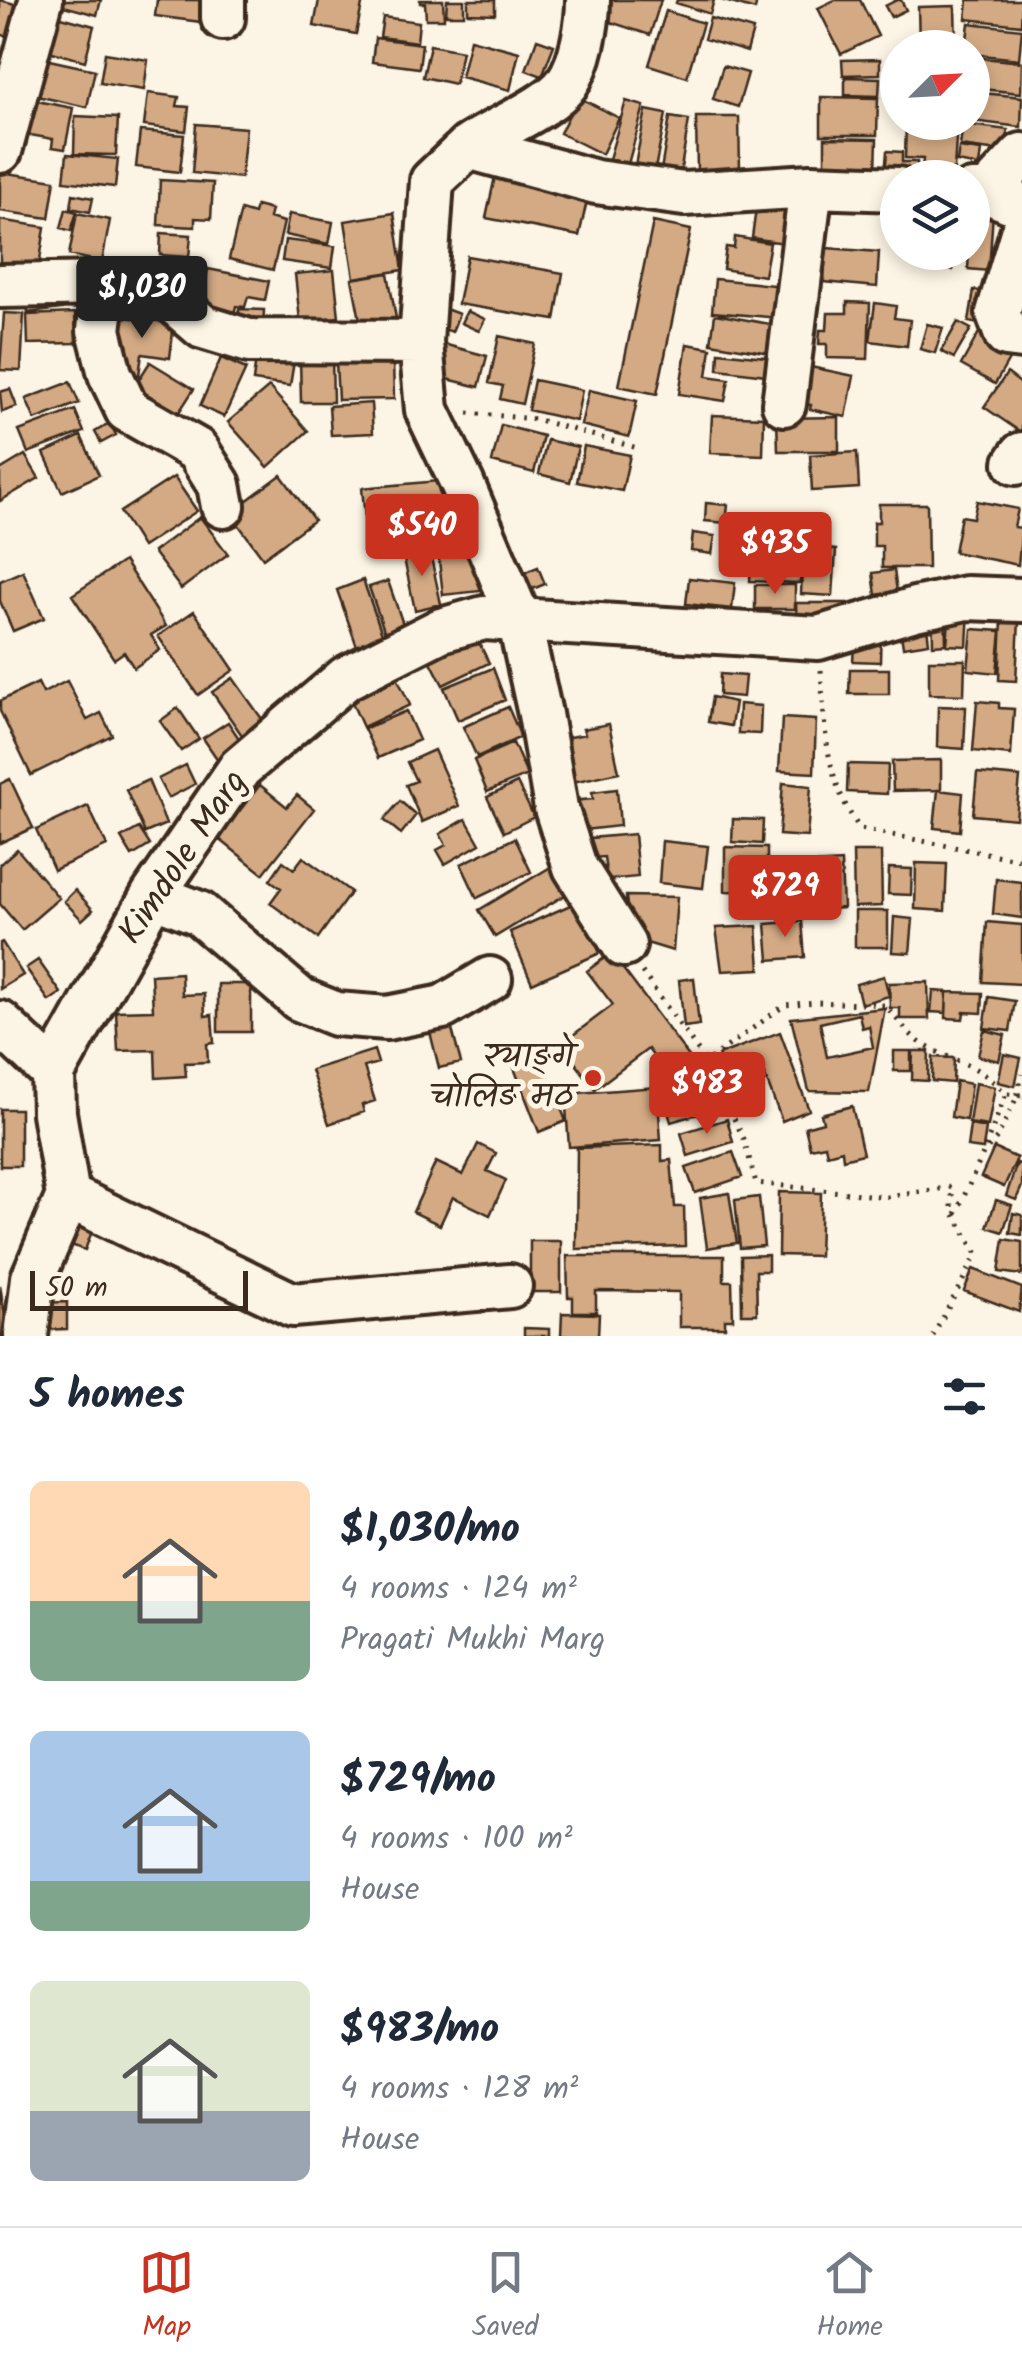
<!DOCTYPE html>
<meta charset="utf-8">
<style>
:root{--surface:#fff;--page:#f2f2f3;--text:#1f2937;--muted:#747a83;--line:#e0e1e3;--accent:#c8321e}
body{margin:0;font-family:Kalam,"Playpen Sans Deva",sans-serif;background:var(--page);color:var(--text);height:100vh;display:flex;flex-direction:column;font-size:38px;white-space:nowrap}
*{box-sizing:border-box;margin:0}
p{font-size:32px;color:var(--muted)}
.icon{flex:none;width:55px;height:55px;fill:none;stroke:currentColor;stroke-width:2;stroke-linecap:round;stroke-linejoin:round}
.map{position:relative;height:1336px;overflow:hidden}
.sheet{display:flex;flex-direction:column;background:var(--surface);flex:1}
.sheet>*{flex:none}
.needle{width:65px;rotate:66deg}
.fabs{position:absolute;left:880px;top:30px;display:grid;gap:20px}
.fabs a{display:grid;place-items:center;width:110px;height:110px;border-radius:50%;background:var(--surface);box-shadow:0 5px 15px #0003;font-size:50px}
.scale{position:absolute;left:30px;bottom:25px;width:218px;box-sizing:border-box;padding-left:10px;border:5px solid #3b2a1e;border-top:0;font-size:28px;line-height:35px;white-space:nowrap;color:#3b2a1e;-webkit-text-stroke:8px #fcf5e5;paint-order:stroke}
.price{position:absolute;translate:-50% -85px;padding:0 22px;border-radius:10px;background:var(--accent);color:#fff;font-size:32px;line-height:65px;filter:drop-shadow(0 2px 5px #0008)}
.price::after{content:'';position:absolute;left:50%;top:60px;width:30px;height:22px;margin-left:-15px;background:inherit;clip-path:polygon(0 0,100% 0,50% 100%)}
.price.selected{background:#222;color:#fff}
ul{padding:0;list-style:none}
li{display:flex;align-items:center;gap:30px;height:250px;padding:0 30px}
li span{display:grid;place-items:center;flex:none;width:280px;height:200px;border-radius:15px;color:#555}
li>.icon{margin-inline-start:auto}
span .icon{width:120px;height:120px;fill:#fffc;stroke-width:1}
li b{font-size:42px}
h2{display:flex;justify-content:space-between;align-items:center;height:120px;padding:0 30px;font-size:42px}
.tabs{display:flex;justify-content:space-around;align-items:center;height:140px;border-top:2px solid var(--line);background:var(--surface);font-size:28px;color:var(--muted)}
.tabs a{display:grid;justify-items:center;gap:5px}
.tabs .selected{color:var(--accent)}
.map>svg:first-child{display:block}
</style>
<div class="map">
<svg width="1022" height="1336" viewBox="0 0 1022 1336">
<rect width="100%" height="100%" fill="#fcf5e5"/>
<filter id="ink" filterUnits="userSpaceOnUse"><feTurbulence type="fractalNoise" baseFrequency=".01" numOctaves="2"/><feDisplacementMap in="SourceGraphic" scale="20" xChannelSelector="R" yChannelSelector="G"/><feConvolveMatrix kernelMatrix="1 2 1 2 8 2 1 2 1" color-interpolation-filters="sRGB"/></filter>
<g filter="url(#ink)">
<path fill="#d3aa84" stroke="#3b2a1e" stroke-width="2.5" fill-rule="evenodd" d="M0 0 19 5 8 37 0 34Z
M53 0H101L97 15 52 3Z
M157 0H204L201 22 155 16Z
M319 0H363L356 34 314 26Z
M420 0H443L444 19H426L425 3H420Z
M447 0H464V15H446Z
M468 0H495V14L468 13Z
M597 0H661L650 35 592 16Z
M677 0H714L710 14 676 3Z
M721 0H757L755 10Z
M835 0H860L878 36 841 54 818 8Z
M897 0H901L906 10 891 17 885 6Z
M968 0H1022L1021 25 966 19Z
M955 6 956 45H919L918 7Z
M666 11 703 23 687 77 649 65Z
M54 15 94 26 85 61 45 50Z
M383 17 419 22 417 42 380 37Z
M710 18 753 30 747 52 704 39Z
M969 23 1022 29 1019 59 972 54V48H966Z
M375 38 422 44 419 68 372 62Z
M470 39 519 52 510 90 461 77Z
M537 39 554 45 542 76 526 70Z
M430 45 462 51 455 84 423 77Z
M105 53 148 60 144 90 100 83Z
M972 57 1022 62 1021 93 972 88Z
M40 58 95 70 87 107 32 95Z
M880 59V74L843 75 842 60Z
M723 66 748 73 738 107 713 99Z
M845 77 880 78 879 96 845 95Z
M972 92 1022 97 1021 127 972 121Z
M148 93 179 97 177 106 189 107 186 131 144 126Z
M578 97 619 118 602 154 560 133Z
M821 97 878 98 877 135H821Z
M26 99 73 108 65 149 52 147 53 139 19 133Z
M626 101 644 106 628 164 609 159Z
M646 110 666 114 655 169 635 165Z
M75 116 118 118 116 155 74 154Z
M670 117 689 120 680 174 661 170Z
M696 117H739L740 170 697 171Z
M906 122H957L954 170 922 169 923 159 905 158Z
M196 124 246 128 241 178 192 173Z
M963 124 1008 130 1006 152 960 146Z
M140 131 184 135 180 172 136 167Z
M825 138 877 139 876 171H825Z
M959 148 981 151 979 166 957 162Z
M887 151 902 152V162H917V176L885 175Z
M67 154 118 159 115 187 64 181Z
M0 172 55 180 49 218 0 211Z
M496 172 589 192 579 236 486 218Z
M160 180 213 183 211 219 195 218V227L158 225Z
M73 194 93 198 90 212 71 208Z
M757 201 802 207 797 245 752 238Z
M256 206 271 210 269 218 284 222 273 270 229 259 241 210 254 214Z
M66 209 77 212 71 231 61 228Z
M972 210 993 212 989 271 968 269 969 252H972Z
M77 213 110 220 102 262 69 255Z
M394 213 403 270 354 278 345 221Z
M289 214 333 222 329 244 285 235Z
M0 220 45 227 38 274 0 267Z
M653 222 691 230 657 394 619 386Z
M161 233 191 235 189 257 160 255Z
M735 237 770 243 764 276 723 269 726 247 734 248Z
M285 240 335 246 332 268 282 261Z
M826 248 879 252 877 287 824 282Z
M946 252 959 253 953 270 942 266Z
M467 256 563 273 555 320 458 304Z
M208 269 269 281 265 300 248 297 245 307 236 306 234 314 200 308Z
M334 270 339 317 300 321 295 274Z
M388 273 397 324 362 330 352 279Z
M715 279 784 286 780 318 712 312Z
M59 289 62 309 28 313 26 294Z
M974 290 995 294 989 326 969 322Z
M847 302 870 303 868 359 827 358V344H819L820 330H827L828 313H847Z
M875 303 896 306 894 318 910 320 907 346 870 341Z
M432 304 459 314 452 332 426 322Z
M239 309 264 310 263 330 238 329Z
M467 311 485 319 479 331 461 323Z
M4 313 24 314 21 371 0 370Z
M75 313 76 343 28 344 27 315Z
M715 314 775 325 770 353 711 343Z
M116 316 174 323 170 358 142 354 139 375 122 373Z
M958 322 971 329 954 358 941 351Z
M927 324 943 328 935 353 920 349Z
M981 329 1015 349 995 384 961 365Z
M499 336 535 344 522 404 500 399 503 386 489 383Z
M436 342 487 356 479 387 428 374Z
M687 344 711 348 707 376 729 379 725 401 679 394Z
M257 350 295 355 290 386 253 381Z
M719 352 775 358 774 376 718 369Z
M300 356H332L333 402H301Z
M221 358 246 369 224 417 200 406Z
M393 360 394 399 338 400 336 362Z
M150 362 194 389 174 420 131 392Z
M801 365 854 376 846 417 810 409 811 405 793 402Z
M1007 373 1020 383 1022 380V433L984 407Z
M534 380 582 390 576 421 528 410Z
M70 382 79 403 35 420 26 399Z
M269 387 308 431 268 467 228 422Z
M10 389 17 407 2 412 0 392Z
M589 390 637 401 629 437 581 425Z
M371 403 373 433 331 435 329 406Z
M75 410 84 432 28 453 19 431Z
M712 415 764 417 763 455 710 453Z
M839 417V451H778L777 418Z
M110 423 116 435 101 443 95 432Z
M501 425 543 436 534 473 492 462Z
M81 436 99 475 62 492 44 453Z
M547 440 578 447 570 482 539 474Z
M584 446 630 455 622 491 577 482Z
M857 452 859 488 812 491 810 455Z
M25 455 39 478 0 501V470Z
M281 475 314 520 263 558 230 513Z
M174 477 197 511 142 547 120 512Z
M438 481 444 542 368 549 362 488Z
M977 501 1018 509 1014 527 1022 528 1018 565 954 552 961 516 973 518Z
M706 503 728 505 726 523 705 521Z
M879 504H927L928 568H882V546H874V522H879Z
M200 517 228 554 181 589 153 552Z
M693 533 715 536 712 554 691 551Z
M752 544 802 547 800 583 750 581Z
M803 547 836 550 833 596 801 594Z
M429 548 441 604 415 610 403 554Z
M476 548 481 591 443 595 438 552Z
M124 561 166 626 151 635 160 650 134 668 124 652 114 659 72 595Z
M538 567 545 584 523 593 516 576Z
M894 570 897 592 876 595 873 573Z
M23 571 44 618 13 631 0 601V581Z
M689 578 735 583 732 609 686 604Z
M363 580 385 642 359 652 337 590Z
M388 581 405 630 386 636 369 587Z
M755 585H795V609H755Z
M796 603H848V625L797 626Z
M932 605H945L946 644 933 645Z
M950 607 969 609 967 646 947 645Z
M194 611 234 670 198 695 158 636Z
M925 612 929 643 903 647 898 616Z
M1002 619 1019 620 1016 681 999 680Z
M881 623 880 662 853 661 855 631Z
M472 628 489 663 443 685 425 650Z
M972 629 1001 631 997 673 968 670Z
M929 660H965L964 695 929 694Z
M493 668 505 700 458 720 444 688Z
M850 669H889V694H849Z
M394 671 410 705 363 727 347 692Z
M720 674 745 676 743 697 719 695Z
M233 678 267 726 246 741 212 692Z
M67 681 87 720 101 713 112 735 31 775 0 711V701L38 683 43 693Z
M712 697 735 702 731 726 708 722Z
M977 701 999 703V708L1014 709 1011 755 973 751Z
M739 704 761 706 760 734 738 733Z
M938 706 966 707 964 749 937 747Z
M508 707 521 737 477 757 463 727Z
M178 708 199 739 181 751 160 721Z
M406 711 419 740 378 758 364 729Z
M782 718 816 720 814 773 779 771Z
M228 722 246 749 222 766 203 738Z
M609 724 619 772 573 782 564 738 585 734 583 729Z
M513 743 527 775 487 792 474 760Z
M434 750 459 806 422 822 406 785 416 781 407 762Z
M941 760V790L893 791 892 761Z
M848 764 888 765 887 794 847 792Z
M186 765 195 784 168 798 158 779Z
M977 773 1020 777 1016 819 973 815Z
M10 779 33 828 0 843V784Z
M148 780 166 824 145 833 126 790Z
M517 783 534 817 504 832 487 797Z
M783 783 811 786 807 837 779 835Z
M260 785 287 807 297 795 314 809 263 874 218 838Z
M617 789 620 826 574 831 571 801 593 799 592 792Z
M938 790 963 793 960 831 934 828Z
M400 801 416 815 401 834 384 820Z
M88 806 107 846 54 870 36 830Z
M466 819 480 844 445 864 437 850 446 845 440 834Z
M733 819 763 820 762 844 732 842Z
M139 828 150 845 132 856 121 838Z
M634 834 638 877 607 880 604 857 592 858 590 838Z
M515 838 531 872 477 898 461 864Z
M662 841 708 846 703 888 659 883Z
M725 847 767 848V892L725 891Z
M17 849 59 898 22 930 0 904V864Z
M853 852H881L882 906 854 907Z
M303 857 351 892 318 938 270 903 281 888 270 880 283 861 294 869Z
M841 862 843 908 815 910 812 864Z
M916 863 947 864 945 911 915 909Z
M554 865 570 892 495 937 479 910Z
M889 868 912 869 911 895 888 894Z
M996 879 1022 882V918L993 914Z
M75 890 93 910 82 920 64 901Z
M626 896 677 897 673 951 630 938Z
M577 902 600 953 532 983 510 932Z
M855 911H888V947H855Z
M894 917 913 919 910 953 892 952Z
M802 921 805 957 769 960 766 924Z
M987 922 1022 925V984L983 982Z
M757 926 760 969 722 971 716 928Z
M2 942 23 975 0 989V943Z
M611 953 690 1058 667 1075 648 1049 595 1089 561 1044 613 1005 587 971Z
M38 960 61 993 49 1001 26 968Z
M181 973 182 995 204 994 205 1016 212 1015 214 1043 207 1044 208 1062 185 1063 186 1076 156 1078 155 1050 118 1051 116 1011 153 1010 151 975Z
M884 976 889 996 861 1004 856 984Z
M694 978 699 1025 684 1027 679 980Z
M928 982 929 1019H900V1008H890L889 983Z
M218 984H251V1032H218Z
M933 991 947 992 946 1013 931 1012Z
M947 992 983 993 982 1013 964 1012 963 1019 946 1018Z
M989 997 1015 1001 1010 1031 984 1028Z
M885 1008 869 1092 809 1091 791 1018ZM859 1014 862 1028 869 1026 873 1047 827 1057 820 1023Z
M450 1022 461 1063 439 1068 429 1028Z
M984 1030 1005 1035 999 1061 978 1056Z
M780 1032 809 1110 782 1121 762 1068 728 1082 718 1055Z
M374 1050 378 1063 364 1067 375 1101 362 1105 364 1112 329 1124 311 1070Z
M894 1051H911V1071H894Z
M913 1051H929L928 1081 912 1080Z
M1004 1054 1021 1058 1015 1086 998 1082Z
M933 1057 954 1058 953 1083 932 1081Z
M541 1058 566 1121 539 1132 514 1068Z
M956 1081 971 1084 966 1120 951 1117Z
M975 1083 995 1087 988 1126 969 1123Z
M712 1084 719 1108 671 1122 664 1098Z
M657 1087 661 1140 569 1147 565 1094Z
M852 1106 863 1154 843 1159 842 1150 827 1154 825 1145 810 1148 805 1127 823 1122 821 1114Z
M0 1109H20V1166H0Z
M727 1119 733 1142 688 1156 681 1133Z
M970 1125 986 1128 983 1149 967 1147Z
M478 1144 496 1153 487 1171 506 1180 490 1215 453 1197 440 1225 413 1212 436 1162 463 1175Z
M662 1145V1161L671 1160 675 1207H684L685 1246 576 1249 577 1148Z
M994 1148 1017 1158 1004 1187 981 1177Z
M733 1152 742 1177 695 1193 686 1168Z
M1017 1163 1022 1165V1186L1016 1200 1006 1196Z
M779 1192 821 1193 819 1256 778 1255Z
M729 1193 737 1243 707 1248 700 1198Z
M759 1197 764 1246 740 1248 735 1200Z
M996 1200 1012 1205 1003 1232 987 1227Z
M1013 1213 1022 1215V1235L1010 1233Z
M77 1220 94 1226 85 1250 68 1244Z
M1004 1239 1022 1242V1275L999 1272Z
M530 1241H561V1292H530Z
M768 1255V1271H756L757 1314H742L741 1256Z
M567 1256H724V1281H732L733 1319H725V1327H679V1292L596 1291V1312H573V1297H568Z
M973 1269 1022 1288 1019 1312 964 1291Z
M0 1285 8 1336H0Z
M67 1302V1329L37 1330 36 1303Z
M562 1313 599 1314 598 1336H561Z
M524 1328 549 1329V1336H524Z"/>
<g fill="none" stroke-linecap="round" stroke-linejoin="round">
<g stroke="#3b2a1e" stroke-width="50">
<path id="minor" d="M223 0V18
M468 147C493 130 552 106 567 83 581 63 588 24 588 0
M0 151 41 0
M972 192H988L1022 206
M988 192 1022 155
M1022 233 998 313 1006 335 1022 337
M105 284 99 330 110 374 127 410 197 450 219 485 223 506
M0 286 105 284 166 295 203 327 249 341 421 342
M784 404 811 186
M1016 463 1022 454
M153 895 199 913 299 999 336 1014 387 1018 443 1007 490 979
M624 945 575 867 556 808 540 714 519 619 462 483 427 410 421 342 432 181 468 147 596 182 684 194 811 186 898 189
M0 1023 53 1073 54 1113 68 1196 33 1278 26 1336
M53 1073 153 895 240 768 346 678 441 630 484 618 818 638 915 609 966 598 1022 600
M68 1196 293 1305 510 1286"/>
</g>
<path stroke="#3b2a1e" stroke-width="5" stroke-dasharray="2.5 8" stroke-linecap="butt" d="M468 413 535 419 641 449
M821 670C825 730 824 777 860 829L1022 860
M642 972 706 1062 785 1005 817 1002 884 1005C896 1017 909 1036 924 1045 959 1065 974 1060 1006 1094L1022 1095
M706 1062 744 1139 756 1183 887 1197 952 1187V1210L977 1254 933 1336
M1017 1095 1022 1074
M985 1147 1006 1094
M956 1214 983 1154 997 1138 1016 1099 1022 1097"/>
<use href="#minor" stroke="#fcf5e5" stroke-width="42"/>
</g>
</g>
<circle fill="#c8321e" stroke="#fcf5e5" stroke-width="4" cx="593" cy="1078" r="10"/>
<g text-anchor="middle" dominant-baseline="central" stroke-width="10" stroke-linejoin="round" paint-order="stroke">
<g font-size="35" fill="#3b2a1e" stroke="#fcf5e5">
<text transform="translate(184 858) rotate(-56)">Kimdole Marg</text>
</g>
<g font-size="35" fill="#3b2a1e" stroke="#fcf5e5" text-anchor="end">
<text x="573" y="1058">स्याङ्गे<tspan x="573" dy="40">चोलिङ मठ</tspan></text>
</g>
</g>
</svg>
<div class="fabs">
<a><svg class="needle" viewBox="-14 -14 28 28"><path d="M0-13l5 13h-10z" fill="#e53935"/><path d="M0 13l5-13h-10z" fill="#747a83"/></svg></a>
<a><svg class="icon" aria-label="layers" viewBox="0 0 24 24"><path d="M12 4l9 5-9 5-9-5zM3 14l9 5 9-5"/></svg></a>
</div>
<div class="scale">50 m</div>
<b class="price selected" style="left:142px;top:341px">$1,030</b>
<b class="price" style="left:422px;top:579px">$540</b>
<b class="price" style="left:775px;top:597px">$935</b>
<b class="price" style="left:785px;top:940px">$729</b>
<b class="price" style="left:707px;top:1137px">$983</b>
</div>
<section class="sheet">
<h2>5 homes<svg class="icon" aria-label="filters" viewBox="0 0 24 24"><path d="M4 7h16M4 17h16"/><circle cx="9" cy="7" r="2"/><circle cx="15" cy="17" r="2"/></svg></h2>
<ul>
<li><span style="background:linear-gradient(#ffd9b3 60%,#7fa58c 0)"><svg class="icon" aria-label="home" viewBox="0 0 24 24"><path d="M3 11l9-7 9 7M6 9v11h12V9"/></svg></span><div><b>$1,030/mo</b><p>4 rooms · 124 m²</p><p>Pragati Mukhi Marg</p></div></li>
<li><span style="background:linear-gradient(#a9c7e8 75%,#7fa58c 0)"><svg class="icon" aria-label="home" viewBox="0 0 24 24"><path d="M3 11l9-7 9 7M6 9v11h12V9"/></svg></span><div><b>$729/mo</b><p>4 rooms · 100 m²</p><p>House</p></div></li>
<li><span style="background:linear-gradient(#dfe7d0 65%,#9aa5b1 0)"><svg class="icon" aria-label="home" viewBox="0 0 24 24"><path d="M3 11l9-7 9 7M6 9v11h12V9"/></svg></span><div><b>$983/mo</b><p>4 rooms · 128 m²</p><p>House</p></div></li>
</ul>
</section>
<nav class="tabs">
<a class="selected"><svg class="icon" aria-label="map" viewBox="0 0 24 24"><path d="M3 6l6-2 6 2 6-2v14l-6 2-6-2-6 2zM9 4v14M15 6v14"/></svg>Map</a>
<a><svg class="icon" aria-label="saved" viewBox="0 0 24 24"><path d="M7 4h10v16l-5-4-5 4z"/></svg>Saved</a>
<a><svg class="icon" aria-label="home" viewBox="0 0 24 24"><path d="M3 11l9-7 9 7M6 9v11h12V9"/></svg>Home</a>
</nav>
